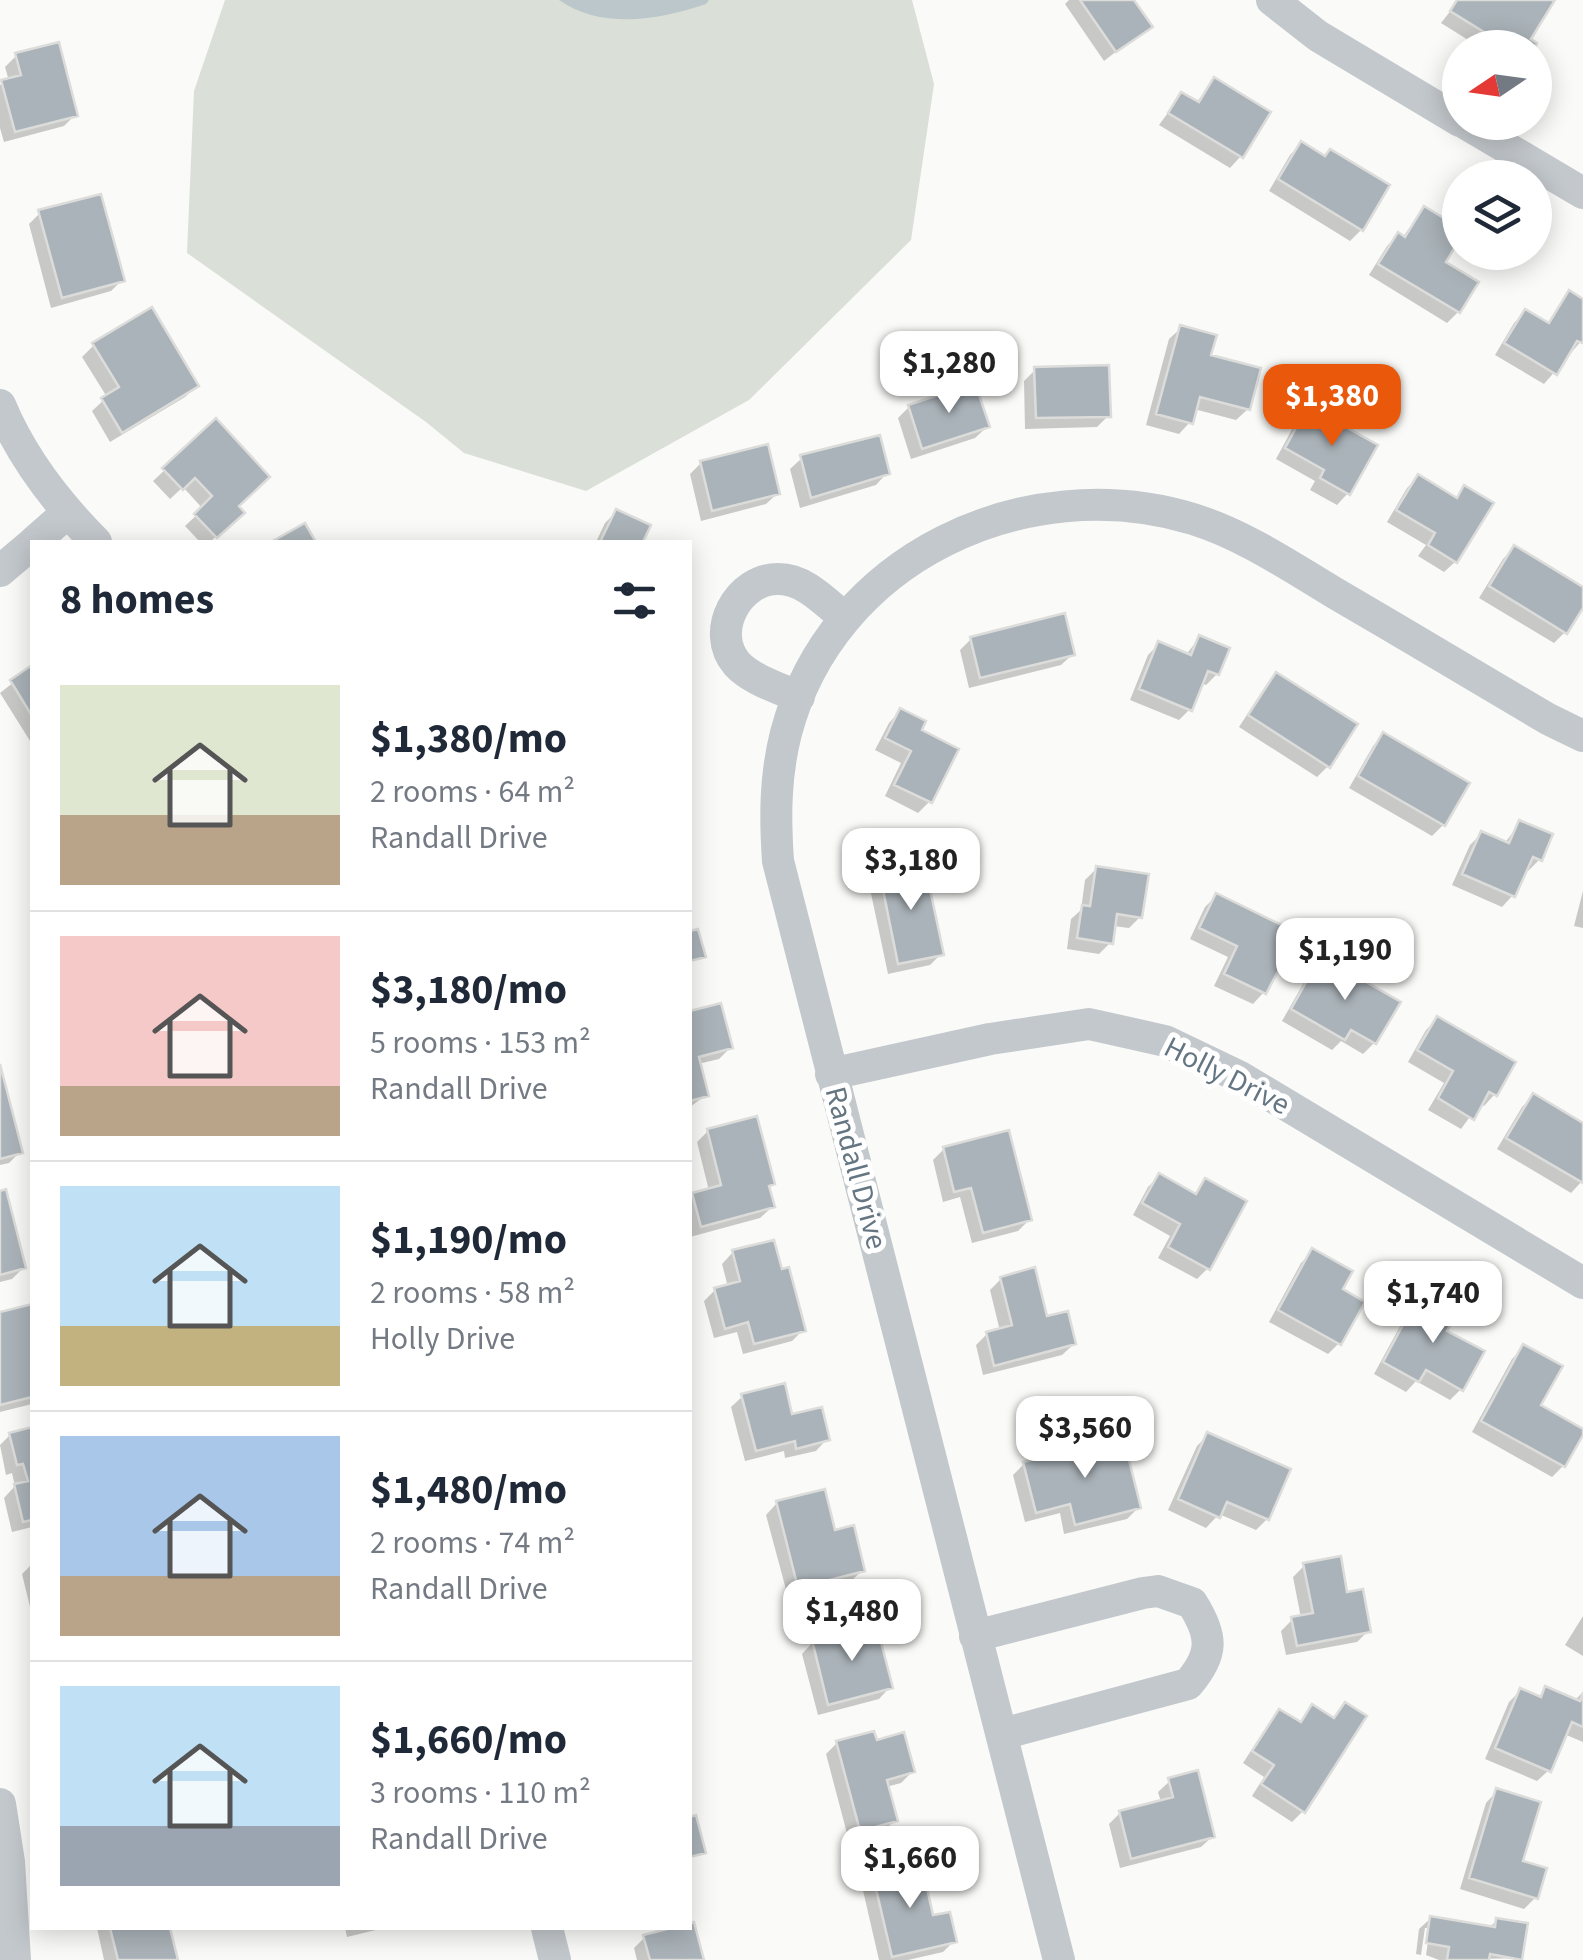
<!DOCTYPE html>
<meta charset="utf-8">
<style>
:root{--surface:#fff;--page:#f2f2f3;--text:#1f2937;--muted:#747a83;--line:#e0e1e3;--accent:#ea580c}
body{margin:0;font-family:"Source Sans 3",sans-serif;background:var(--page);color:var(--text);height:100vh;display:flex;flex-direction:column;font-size:38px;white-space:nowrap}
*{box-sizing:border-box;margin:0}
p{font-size:32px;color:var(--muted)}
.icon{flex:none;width:55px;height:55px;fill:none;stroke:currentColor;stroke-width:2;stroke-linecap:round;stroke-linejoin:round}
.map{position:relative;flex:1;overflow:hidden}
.sheet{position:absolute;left:30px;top:540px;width:662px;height:1390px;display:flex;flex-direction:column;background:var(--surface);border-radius:0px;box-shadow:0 5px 25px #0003}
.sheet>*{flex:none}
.needle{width:65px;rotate:257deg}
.controls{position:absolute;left:1442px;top:30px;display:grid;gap:20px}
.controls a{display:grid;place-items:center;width:110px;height:110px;border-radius:50%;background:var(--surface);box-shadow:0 5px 25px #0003;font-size:50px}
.price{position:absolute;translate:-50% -85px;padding:0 22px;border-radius:20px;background:#fff;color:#222;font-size:32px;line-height:65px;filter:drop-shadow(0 2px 5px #0008)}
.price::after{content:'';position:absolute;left:50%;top:60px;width:30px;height:22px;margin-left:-15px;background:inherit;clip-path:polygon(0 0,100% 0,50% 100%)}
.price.current{background:var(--accent);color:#fff}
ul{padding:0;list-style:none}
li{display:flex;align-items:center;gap:30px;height:250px;padding:0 30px}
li+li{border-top:2px solid var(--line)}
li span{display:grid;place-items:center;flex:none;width:280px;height:200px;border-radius:0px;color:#555}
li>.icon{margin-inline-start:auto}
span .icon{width:120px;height:120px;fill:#fffc;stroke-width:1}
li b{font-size:42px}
h2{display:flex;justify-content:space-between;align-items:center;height:120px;padding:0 30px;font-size:42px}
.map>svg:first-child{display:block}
</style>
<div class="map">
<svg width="1583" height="1960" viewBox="0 0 1583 1960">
<rect width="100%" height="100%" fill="#fafaf8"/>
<path fill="#dadfd7" d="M225 0H912L934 84 911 240 749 400 586 491 464 453 426 422 187 253 194 91Z"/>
<path fill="#bbc7cb" d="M559 0H709L706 4C659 20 602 30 559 0Z"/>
<path fill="#0003" d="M1069 0H1131L1149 26 1104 61 1065 4Z
M1459 0H1552L1528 40 1532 48H1481L1441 23Z
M16 56 75 115 64 126 4 142 0 128V85L9 81 5 67Z
M1214 80 1241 156 1230 168 1159 125 1181 95 1196 103Z
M1301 144 1361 230 1350 241 1269 191 1290 155Z
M1424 209 1460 231 1443 263 1458 312 1447 323 1369 275 1387 246 1398 235 1402 238Z
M40 213 122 280 111 291 51 308 29 224Z
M1569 293 1583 302V339L1544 384 1495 355 1514 323 1525 312 1546 325Z
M1181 328 1208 356 1248 409 1236 420 1194 409 1190 422 1179 434 1146 425 1169 339Z
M94 345 196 386 185 397 110 442 92 411 107 397 82 357Z
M1035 370 1108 416 1097 427 1025 429 1024 381Z
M909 407 987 427 975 438 911 459 898 418Z
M1309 409 1348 493 1337 505 1310 490 1315 481 1276 459 1297 420Z
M216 422 236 506 242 513 210 542H200L185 526 203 509 183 487 170 499 153 481Z
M802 458 887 473 876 485 800 508 790 469Z
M701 463 778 493 766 504 701 521 690 474Z
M1418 477 1454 499 1464 488 1456 561 1444 572 1418 556 1426 545 1387 522 1407 488Z
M616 512 648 526 640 542H596L605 523Z
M1514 548 1583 590V603L1565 632 1554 643 1479 598 1503 559Z
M1199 638 1217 674 1206 685 1200 683 1190 709 1179 720 1130 700 1148 655 1159 644 1186 655Z
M971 639 1073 654 1061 665 969 688 960 650Z
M32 668V744L0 693Z
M1276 675 1328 766 1317 777 1239 727 1265 687Z
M900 711 918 731 955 750 929 802 918 813 885 796 901 763 875 750 889 723Z
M1384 735 1467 783 1443 825 1432 836 1349 788 1373 746Z
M1520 823 1539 860 1528 871 1525 869 1513 895 1502 907 1452 885 1470 845 1481 834 1504 844Z
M1096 869 1140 917 1129 928 1113 926 1110 943 1099 954 1067 949 1071 919 1081 910 1085 880Z
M880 873 941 954 930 965 888 974 869 884Z
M1583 891V928L1574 926Z
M1216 896 1264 992 1253 1004 1214 986 1228 957 1190 939 1205 907Z
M1322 959 1374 1043 1363 1054 1341 1041 1332 1050 1282 1021 1311 970Z
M690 1014 730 1048 719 1059 698 1064 706 1095 690 1107Z
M1437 1019 1495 1094 1484 1106 1480 1103 1461 1129 1428 1110 1444 1083 1408 1062 1426 1030Z
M0 1074 20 1152 9 1163 0 1165Z
M1533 1096 1583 1126V1180L1571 1193 1497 1149 1522 1107Z
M708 1131 772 1184 767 1189 772 1207 760 1218 690 1237V1198L709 1191 697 1142Z
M944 1149 1030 1219 1018 1231 972 1243 960 1197 943 1202 933 1160Z
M1159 1176 1193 1195 1205 1181 1208 1268 1197 1279 1158 1258 1170 1236 1133 1215 1148 1187Z
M0 1193 23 1268 12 1279 0 1282Z
M1313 1251 1340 1290 1339 1343 1328 1354 1269 1322 1301 1263Z
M733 1252 803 1330 792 1341 743 1354 737 1332 714 1338 704 1301 715 1290 728 1287 722 1264Z
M1001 1279 1074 1344 1062 1355 983 1375 976 1345 987 1334 1000 1331 990 1290Z
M1421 1297 1444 1332 1461 1389 1450 1400 1416 1381 1406 1392 1374 1374 1410 1308Z
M32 1307V1404L0 1412V1315Z
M1524 1347 1538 1406 1563 1466 1552 1477 1472 1432 1512 1359Z
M743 1396 827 1439 816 1451 785 1458 784 1451 745 1461 731 1407Z
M32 1430V1527L12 1532 4 1498 15 1486 12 1473 6 1475 0 1445 10 1435Z
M1208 1435 1267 1519 1256 1530 1219 1514 1206 1528 1168 1510 1197 1446Z
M1024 1464 1138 1508 1127 1519 1064 1534 1060 1513 1025 1522 1013 1475Z
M777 1503 834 1533 863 1570 851 1581 788 1597 766 1515Z
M32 1564V1615L22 1574Z
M1304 1566 1345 1595 1368 1631 1357 1642 1286 1655 1281 1631 1292 1620 1301 1618 1293 1577Z
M1583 1616V1656L1565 1645Z
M813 1642 890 1687 879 1699 818 1715 802 1654Z
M1546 1689 1574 1701 1583 1692V1742L1564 1734 1549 1770 1537 1781 1485 1759 1509 1702 1520 1691 1537 1698Z
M1345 1705 1303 1811 1292 1822 1252 1796 1264 1777 1243 1763 1269 1723 1280 1712 1298 1724 1312 1708 1331 1720Z
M837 1743H875L913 1771 901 1783 886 1787 895 1820 884 1831 849 1841 826 1754Z
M1170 1781 1213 1836 1201 1847 1120 1868 1109 1824 1120 1813 1161 1802 1158 1792Z
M1497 1791 1520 1862 1536 1897 1524 1909 1460 1889 1486 1803Z
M874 1875 931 1918 954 1941 943 1952 908 1960H879L862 1886Z
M1431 1918 1489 1928 1497 1920 1520 1958 1439 1960 1426 1955 1430 1928H1425L1421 1955 1416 1954 1419 1929Z
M690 1925 702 1960H637L634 1948 645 1937Z
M97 1928H168L176 1960H104Z
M345 1928H384L347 1937Z"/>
<path fill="#aab3b9" stroke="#dcdcda" stroke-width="2.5" d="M1080 0H1134L1153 27 1116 52Z
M1457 0H1555L1531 39 1537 43 1535 48H1510L1450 11Z
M59 42 78 116 15 132 1 80 21 75 15 53Z
M1214 77 1271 112 1243 158 1168 113 1181 92 1199 102Z
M1301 141 1325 156 1330 149 1390 185 1363 231 1278 179Z
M101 194 125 281 62 298 38 210Z
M1424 206 1460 228V239L1446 262 1479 282 1460 313 1378 264 1398 232 1405 237Z
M1569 290 1583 299V343L1577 341 1557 375 1504 343 1525 309 1549 323Z
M152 307 199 386 122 433 101 398 119 387 92 343Z
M1180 325 1217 335 1211 355 1261 368 1250 410 1200 397 1193 424 1156 414Z
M1109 365 1111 417 1036 418 1034 367Z
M975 383 990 427 922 449 908 405Z
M1308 406 1378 445 1350 495 1320 478 1324 470 1285 448Z
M216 418 270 477 239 506 245 513 217 538 194 514 212 496 195 478 183 490 162 468Z
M880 435 890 474 811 498 800 455Z
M768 444 780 494 712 511 700 461Z
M1418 474 1457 498 1464 485 1494 503 1457 563 1428 545 1435 533 1396 510Z
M616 509 651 525 643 542H600Z
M305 523 316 542H271Z
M1514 545 1583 587V608L1567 634 1489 586Z
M1065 613 1075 655 980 678 970 637Z
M1199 635 1230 648 1219 675 1208 671 1192 711 1139 689 1158 641 1191 655Z
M32 665V716L10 680Z
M1276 672 1358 724 1330 768 1248 715Z
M900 708 926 721 922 730 959 749 932 803 894 785 911 751 885 738Z
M1383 732 1470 783 1445 826 1358 776Z
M1519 820 1553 834 1542 861 1533 857 1515 897 1462 874 1481 831 1509 843Z
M924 861 944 955 898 964 879 870Z
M1096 866 1149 874 1142 918 1117 914 1113 944 1077 938 1082 905 1090 906Z
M1216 893 1298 933 1266 994 1224 974 1237 946 1199 928Z
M698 929 706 957 690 961V931Z
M1321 956 1401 1002 1376 1044 1351 1030 1345 1040 1291 1009Z
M721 1003 733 1048 699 1057 709 1096 690 1101V1011Z
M1437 1016 1516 1062 1497 1096 1489 1092 1474 1120 1438 1098 1453 1071 1417 1050Z
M0 1064 23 1153 0 1159Z
M1533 1093 1583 1123V1183L1506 1138Z
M757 1116 775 1184 769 1186 775 1207 701 1227 692 1193 721 1185 707 1129Z
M1009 1130 1032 1220 983 1233 971 1188 954 1192 943 1147Z
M1159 1173 1196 1194 1205 1178 1247 1201 1210 1270 1168 1247 1180 1224 1142 1203Z
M6 1189 26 1268 0 1275V1191Z
M774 1240 782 1269 789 1267 806 1331 754 1344 748 1322 725 1329 714 1288 740 1281 732 1250Z
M1312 1248 1353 1271 1343 1289 1365 1302 1341 1345 1278 1310Z
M1035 1267 1047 1316 1068 1311 1076 1344 994 1366 986 1332 1012 1325 1000 1277Z
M1420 1293 1457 1313 1447 1331 1485 1351 1463 1391 1426 1370 1419 1382 1383 1362Z
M32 1304V1397L0 1405V1312Z
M1523 1344 1563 1366 1541 1405 1583 1429V1435L1565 1467 1481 1421Z
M785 1383 792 1414 822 1407 830 1440 796 1449 795 1441 756 1451 741 1394Z
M32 1427V1520L23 1522 14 1484 28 1481 23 1464 17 1465 9 1433Z
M1207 1432 1291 1469 1269 1520 1227 1502 1220 1518 1178 1499Z
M1123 1436 1141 1508 1075 1525 1070 1504 1036 1513 1023 1462Z
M825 1489 835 1530 854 1525 865 1571 798 1588 776 1501Z
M1341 1556 1347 1592 1363 1589 1371 1632 1297 1646 1291 1617 1313 1613 1303 1563Z
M876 1623 893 1688 828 1705 812 1640Z
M1545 1686 1580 1701 1583 1693V1727L1572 1722 1551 1772 1495 1748 1520 1688 1541 1697Z
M1345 1702 1367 1716 1305 1813 1261 1784 1274 1765 1252 1751 1279 1709 1301 1722 1312 1704 1334 1718Z
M874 1731 877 1740 904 1732 915 1772 887 1780 898 1821 860 1831 836 1741Z
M1198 1770 1215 1837 1131 1859 1119 1811 1173 1797 1168 1778Z
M1496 1788 1541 1802 1523 1861 1547 1868 1538 1899 1469 1878Z
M696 1815 706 1853 690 1857V1817Z
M921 1861 933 1915 950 1912 957 1942 892 1957 872 1872Z
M1430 1916 1495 1927 1496 1918 1528 1923 1522 1960 1490 1954 1489 1960H1447L1449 1947 1426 1943Z
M694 1922 704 1960H650L643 1935 671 1928H690V1923Z
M110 1928H170L178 1960H118Z"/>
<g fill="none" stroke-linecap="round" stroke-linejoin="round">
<path stroke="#c3c8cc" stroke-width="32" d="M1272 0 1318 36 1460 121
M1463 122 1583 193
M0 405C22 458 56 502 96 542
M34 542 67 513
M0 571 32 544
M799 697C779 688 752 680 737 664 709 632 738 578 779 579 805 579 826 603 845 618
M831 1074 990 1039 1089 1024 1165 1041 1240 1077 1583 1283
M975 1636 1143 1593 1158 1591 1192 1603C1213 1636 1214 1654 1188 1684L1002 1734
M0 1804 9 1862 15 1960
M547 1928 555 1960
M1059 1960 778 861C775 817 775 776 786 733 832 558 1025 468 1193 519 1244 535 1288 565 1333 592 1405 634 1477 677 1548 719L1583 736"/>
</g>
<g text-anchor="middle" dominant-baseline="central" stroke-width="10" stroke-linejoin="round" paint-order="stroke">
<g font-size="30" fill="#657683" stroke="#fff">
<text transform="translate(1227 1076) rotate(27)">Holly Drive</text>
<text transform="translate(856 1168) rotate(75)">Randall Drive</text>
</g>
</g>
</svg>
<div class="controls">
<a><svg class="needle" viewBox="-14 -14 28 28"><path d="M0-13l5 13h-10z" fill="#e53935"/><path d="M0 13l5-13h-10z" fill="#747a83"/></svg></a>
<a><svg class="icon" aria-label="layers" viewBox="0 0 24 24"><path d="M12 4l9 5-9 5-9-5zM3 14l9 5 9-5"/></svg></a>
</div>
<b class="price" style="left:949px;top:416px">$1,280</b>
<b class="price current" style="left:1332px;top:449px">$1,380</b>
<b class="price" style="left:911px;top:913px">$3,180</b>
<b class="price" style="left:1345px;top:1003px">$1,190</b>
<b class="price" style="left:1433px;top:1346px">$1,740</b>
<b class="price" style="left:1085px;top:1481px">$3,560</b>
<b class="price" style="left:852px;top:1664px">$1,480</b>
<b class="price" style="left:910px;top:1911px">$1,660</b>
<section class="sheet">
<h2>8 homes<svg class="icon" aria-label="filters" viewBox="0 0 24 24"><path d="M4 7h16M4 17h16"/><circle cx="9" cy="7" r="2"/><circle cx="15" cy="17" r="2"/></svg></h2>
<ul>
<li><span style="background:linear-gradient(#dfe7d0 65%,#b9a48a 0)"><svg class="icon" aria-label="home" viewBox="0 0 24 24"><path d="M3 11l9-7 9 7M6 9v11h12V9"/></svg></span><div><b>$1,380/mo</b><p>2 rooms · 64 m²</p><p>Randall Drive</p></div></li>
<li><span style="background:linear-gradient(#f6c9c9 75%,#b9a48a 0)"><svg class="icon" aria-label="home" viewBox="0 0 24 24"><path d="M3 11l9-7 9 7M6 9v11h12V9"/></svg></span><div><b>$3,180/mo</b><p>5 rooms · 153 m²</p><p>Randall Drive</p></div></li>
<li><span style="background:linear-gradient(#bfe0f5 70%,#c2b280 0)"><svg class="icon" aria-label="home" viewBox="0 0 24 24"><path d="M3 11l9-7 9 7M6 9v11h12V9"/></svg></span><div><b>$1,190/mo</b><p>2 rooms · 58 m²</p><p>Holly Drive</p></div></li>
<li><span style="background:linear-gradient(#a9c7e8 70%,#b9a48a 0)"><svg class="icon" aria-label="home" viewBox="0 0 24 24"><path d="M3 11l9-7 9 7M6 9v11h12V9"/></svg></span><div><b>$1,480/mo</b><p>2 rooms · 74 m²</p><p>Randall Drive</p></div></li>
<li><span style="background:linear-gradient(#bfe0f5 70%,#9aa5b1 0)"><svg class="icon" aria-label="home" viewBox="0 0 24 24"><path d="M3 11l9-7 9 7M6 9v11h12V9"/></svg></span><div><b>$1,660/mo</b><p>3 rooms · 110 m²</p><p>Randall Drive</p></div></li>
</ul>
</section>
</div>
